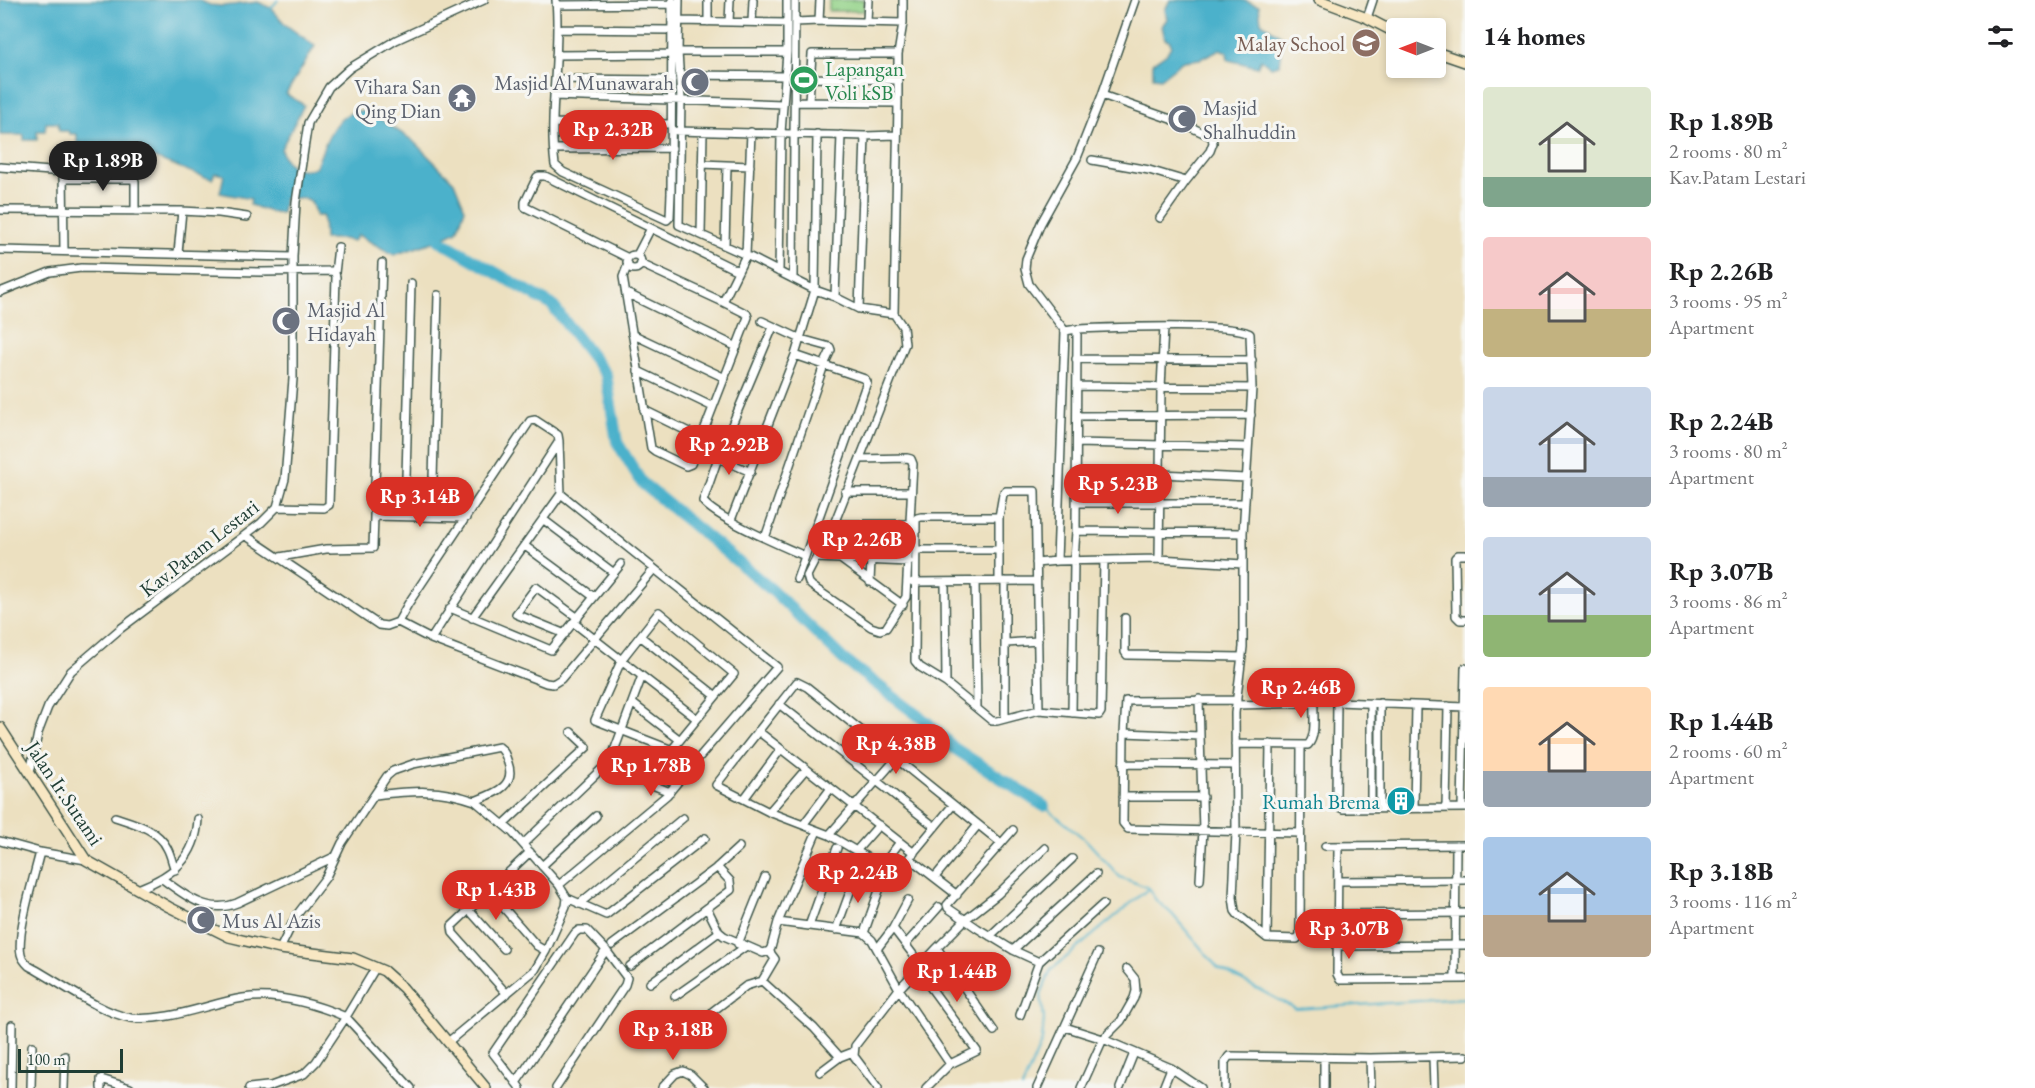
<!DOCTYPE html>
<meta charset="utf-8">
<style>
:root{--surface:#fff;--page:#f2f2f2;--text:#202124;--muted:#757577;--accent:#d93025}
body{margin:0;font-family:"EB Garamond",serif;background:var(--page);color:var(--text);height:100vh;display:flex;flex-direction:column;font-size:22px;white-space:nowrap}
*{box-sizing:border-box;margin:0}
p{font-size:20px;color:var(--muted)}
.icon{flex:none;width:33px;height:33px;fill:none;stroke:currentColor;stroke-width:2;stroke-linecap:round;stroke-linejoin:round}
.map{position:relative;flex:1;overflow:hidden}
.side{display:flex;flex-direction:column;background:var(--surface);width:570px}
.side>*{flex:none}
.needle{width:39px;rotate:270deg}
.tools{position:absolute;left:1386px;top:18px;display:grid;gap:12px}
.tools a{display:grid;place-items:center;width:60px;height:60px;border-radius:6px;background:var(--surface);box-shadow:0 3px 9px #0003;font-size:30px}
.scale{position:absolute;left:18px;bottom:15px;width:105px;box-sizing:border-box;padding-left:6px;border:3px solid #1f3d34;border-top:0;font-size:16px;line-height:21px;white-space:nowrap;color:#1f3d34;-webkit-text-stroke:4px #f6f6f2;paint-order:stroke}
.price{position:absolute;translate:-50% -51px;padding:0 14px;border-radius:21px;background:var(--accent);color:#fff;font-size:20px;line-height:39px;filter:drop-shadow(0 2px 3px #0008)}
.price::after{content:'';position:absolute;left:50%;top:36px;width:18px;height:14px;margin-left:-9px;background:inherit;clip-path:polygon(0 0,100% 0,50% 100%)}
.price.current{background:#222;color:#fff}
ul{padding:0;list-style:none}
li{display:flex;align-items:center;gap:18px;height:150px;padding:0 18px}
li span{display:grid;place-items:center;flex:none;width:168px;height:120px;border-radius:6px;color:#555}
li>.icon{margin-inline-start:auto}
span .icon{width:72px;height:72px;fill:#fffc;stroke-width:1}
li b{font-size:26px}
h2{display:flex;justify-content:space-between;align-items:center;height:72px;padding:0 18px;font-size:26px}
main{display:flex;flex:1;min-height:0}
.map>svg:first-child{display:block}
</style>
<main>
<div class="map">
<svg width="1465" height="1088" viewBox="0 0 1465 1088">
<rect width="100%" height="100%" fill="#f6f6f2"/>
<filter id="ink" filterUnits="userSpaceOnUse"><feTurbulence type="fractalNoise" baseFrequency=".0167" numOctaves="2"/><feDisplacementMap in="SourceGraphic" scale="12" xChannelSelector="R" yChannelSelector="G"/><feConvolveMatrix kernelMatrix="1 2 1 2 8 2 1 2 1" color-interpolation-filters="sRGB"/></filter>
<filter id="wash" filterUnits="userSpaceOnUse"><feTurbulence type="fractalNoise" baseFrequency=".008" numOctaves="4" result="noise"/><feDisplacementMap in="SourceGraphic" scale="24" xChannelSelector="R" yChannelSelector="G"/><feGaussianBlur stdDeviation="1.35" result="paint"/><feColorMatrix in="noise" values="0 0 0 0 0 0 0 0 0 0 0 0 0 0 0 0 0 1.4 0 .05"/><feComposite in="paint" operator="in"/></filter>
<g filter="url(#wash)">
<rect width="100%" height="100%" fill="#ece0c0"/>
<path fill="#94d389" stroke="#5a885e" stroke-width="1.5" d="M829 0H864V11H829Z"/>
<path fill="#4cb1cb" stroke="#367780" stroke-width="1.5" d="M0 0H198L210 5 223 6 258 2 271 8 286 25 315 46 286 94 304 105 281 149C285 166 298 174 316 167 326 142 334 108 368 111L412 140 454 182 465 209 457 231 439 240 394 255 358 235 354 241 342 239H324L323 216H316L311 201 303 198H284L282 213 271 212 250 205 251 199 220 193 224 175 215 173 212 179C182 171 152 152 120 152L119 146 103 145V164H98V147L77 143V134H70L69 131H59L58 123H46L45 131H37V140H24V135H0Z
M1170 0H1242L1259 6 1261 22 1283 37 1279 65 1271 67 1261 59 1257 67 1228 60 1227 52 1220 49 1200 59 1183 61 1161 78 1153 77V63L1167 53 1171 46 1170 41 1165 39 1162 26 1167 19 1165 10Z"/>
<g fill="none" stroke-linecap="round" stroke-linejoin="round">
<path stroke="#4cb1cb" stroke-width="2" d="M271 8 278 0
M1044 806 1087 841 1120 877 1149 888 1155 899 1172 914 1218 968 1296 1009 1465 998
M1022 1088 1042 1041 1044 1018 1041 994 1051 970 1149 888"/>
<path stroke="#4cb1cb" stroke-width="12" d="M439 240 552 305 606 375 617 442 642 483 772 590 843 659 928 723 954 748 1044 806"/>
</g>
</g>
<g filter="url(#ink)">
<g fill="none" stroke-linecap="round" stroke-linejoin="round">
<g stroke="#3e5549" stroke-width="10">
<path id="street" d="M556 0C561 54 548 112 555 165L563 172 667 220 670 217 671 193 672 0
M679 0 678 52 681 99 679 225 746 255 815 290 835 297 859 309 894 314
M1135 0 1102 95 1077 158 1041 223 1026 259 1025 269 1029 284 1065 331 1077 329C1104 328 1235 322 1250 334L1252 388 1243 533V647L1235 713 1236 832 1233 897 1235 911 1238 915 1267 938 1297 939 1300 935 1301 746
M556 5 672 4
M1367 18 1373 0
M678 21 787 23
M819 21 820 0
M867 21 868 0
M708 22V0
M729 22 730 0
M752 22 753 0
M795 22 819 21 903 23
M557 29 670 30
M678 52H787
M556 55 670 54
M679 75 785 76
M811 78 897 80
M555 79 672 80
M1102 95 1182 123 1212 137 1213 143 1210 151 1186 181 1160 218
M554 96 783 104
M809 101 812 54H898
M794 102 898 103
M554 123 671 124
M677 131 865 136 896 135
M554 149 672 148
M1092 160 1149 170 1186 181
M702 164 750 166
M0 167 63 172 64 251
M63 171 66 153
M64 179H133L135 181V211
M0 210 182 211 219 213 247 217
M701 234 703 132
M725 245 727 166
M0 250 293 257
M178 253 182 211
M627 262a7 7 0 1 1 14 0a7 7 0 1 1-14 0Z
M637 255 651 228
M628 258 525 207V202L537 177 539 176H545L738 271
M628 264 623 277 651 448 655 451 686 466 691 464 748 317 747 314 723 302
M641 264 723 302 746 255 751 132
M779 272 781 133 787 52V0
M335 273 338 247
M793 279 795 0
M0 292 50 272 81 268 261 272 332 271 335 273 336 277 329 505 324 508 277 507
M626 293 737 347
M835 297 841 135
M859 309 865 136
M762 321 801 339 830 347 831 350 824 365 765 538
M773 327 718 458 703 501C715 518 784 547 805 556
M632 334 725 378
M795 355 865 379 867 382 797 579
M1076 359 1252 360
M638 371 713 407
M1077 386 1252 388
M644 410 701 438
M1077 416 1251 415
M1077 443 1247 447
M718 458 751 472
M860 459 907 458 911 459 913 464 906 597 886 628 880 630 871 627 812 586 809 583 807 576 834 524 905 344 903 327 894 314 898 103V54L903 23V0
M1077 475 1160 474 1246 478
M845 492H911
M1076 503H1245
M375 516 466 518
M405 516 411 283
M432 516 438 295
M999 517H921L917 518 916 522 915 661 920 667 946 683 992 721H997L1039 710 1099 715 1101 712 1104 560
M544 520 614 573
M731 520 795 355 815 290 817 134
M834 524H909
M1076 531 1243 533
M245 535 379 625 387 626 398 622 431 639 556 446 559 441 558 435 535 420 530 421 408 604 398 622
M525 546 594 597
M916 550H999
M1465 555H1458L1455 558 1456 616 1460 620H1465
M280 557 326 549 373 548 382 263
M817 558 909 562
M839 558 903 605
M1159 559 1161 388 1164 327
M1057 561 1065 331
M1036 563 1057 561 1159 559 1243 564
M975 581 977 707
M999 581V517L1003 494 1006 491H1035L1039 710
M870 582 871 559
M913 582 1036 581
M945 582 946 683
M450 608 551 650 621 564
M472 618 561 494 559 442
M1125 618V652L1127 655 1242 657
M574 623 697 719
M565 634 516 614 536 587 578 618
M640 636 716 696
M431 639 546 683 553 684 561 679 654 569
M1007 643 1038 641
M1237 700 1126 701 1124 733 1123 823 1128 829 1300 833
M632 703 680 740
M1380 703V808
M779 704 935 827
M1465 707 1337 702 1336 797 1337 806 1343 809 1465 808
M1072 713 1074 560 1076 531 1077 329
M1005 718V581
M758 731 914 853
M1124 733 1200 736 1199 699
M1235 744 1308 745C1317 735 1313 716 1314 703L1236 705
M611 759 642 676
M896 759 829 835 769 812 716 785 797 682 807 687 1001 843
M1123 764 1235 765
M30 773 38 733 48 707 71 671 120 629 261 523 277 507 285 479 293 379V257L296 202 308 123 329 87 350 68 396 40 484 0
M652 774 734 674 659 612 622 659 595 720 672 750
M640 780 670 792
M1123 797H1203
M744 799 781 749
M953 805 909 858 957 895
M1414 808 1416 706
M1446 808 1448 706
M1462 808 1465 668
M1371 809V703
M769 812 806 769
M115 817C133 823 158 829 167 848 171 855 172 863 175 870
M504 824 587 747 571 732
M803 825 831 788
M1013 830 947 905 948 908 977 928 1013 950 1039 962
M829 835 882 866 900 842
M0 841 40 852 86 860
M523 844 613 758 677 783 777 667 561 494
M1325 846 1465 845
M1338 847 1337 974 1340 980 1465 979
M856 851 879 825
M40 852C35 873 16 935 21 954 22 959 25 962 29 966 56 980 102 1014 131 1018 168 1022 207 1004 243 998 278 993 315 1004 346 1017L316 1062 304 1074 265 1088
M542 866 596 816
M935 877 978 825
M161 878C184 895 208 915 237 903L336 856
M1200 880 1203 830 1200 736
M1338 881 1465 880
M559 885 667 795 677 783
M138 889C172 876 196 858 198 819
M489 891 537 946 546 951
M567 898 606 915 705 838
M579 904 683 818
M707 908 731 890 730 881 717 867
M469 910 504 949
M1337 914 1465 913
M778 922 817 831
M809 926 837 848
M893 928 921 965
M836 930 858 870
M864 933 881 885
M990 936 1072 859
M1267 938 1270 744
M738 944 765 877
M906 944 939 907
M612 945 715 869 739 847
M1337 946 1465 945
M937 948 994 1031
M280 949 296 916 326 877 342 843 387 776 393 771 413 764 499 747C505 751 506 757 508 763 517 787 492 794 475 801 439 788 412 791 375 795
M877 949 893 928 908 900
M1013 950 1096 874
M630 966 707 908 719 932 724 936 763 953 769 951 771 948 778 922 864 933 872 940 899 989 950 1064 926 1088
M376 967 346 1017 411 1088
M917 969 977 1051 950 1064
M1455 979 1456 845
M762 981 814 1028 840 1057
M650 983 719 932
M507 994 453 933 452 926 530 852
M675 996 745 947
M713 1011 746 986 762 981 775 959 769 951
M1020 1015 1039 962 1103 904
M1065 1027 1103 1039 1171 1068 1201 1088
M448 1042 535 970 546 951 566 906 567 898 559 885 512 832 475 801
M1433 1057 1434 1088
M1370 1058 1371 1088
M820 1072 840 1057 853 1052
M516 1083 606 950
M11 1088 12 1025
M31 1088 32 1046
M64 1088 65 1056
M101 1088V1079L130 1088
M249 1088 267 1086
M520 1088 493 1053 575 933 579 930H587L606 950 627 978 625 985 556 1088
M662 1088 675 1074 683 1071 691 1075 704 1088
M878 1088 854 1056 855 1046 899 989 937 948 966 919 998 894 1045 848
M1037 1088 1098 953
M1081 1088 1103 1039 1121 1021 1134 998 1136 991 1135 979 1127 969
M1120 1088 1134 1053
M1163 1088 1171 1068
M1225 1088V1062L1229 1056 1370 1058 1465 1056
M1324 1088V1057"/>
</g>
<g stroke="#3e5549" stroke-width="12">
<path id="secondary" d="M1319 0 1367 18 1396 33
M1436 52 1465 62
M0 727 86 860 169 907 229 937 280 949 353 958 384 971 403 988 486 1088"/>
</g>
<use href="#street" stroke="#fff" stroke-width="7"/>
<use href="#secondary" stroke="#f8e7c3" stroke-width="9"/>
</g>
</g>
<defs>
<g id="school-disc" transform="scale(1.5)"><circle r="9.5" fill="#8d6e63" stroke="#f6f6f2"/><path d="M0-5L7-2L0 1L-7-2ZM-4 1L0 2.5L4 1V4Q0 6-4 4Z" fill="#fff"/></g>
<g id="stadium-disc" transform="scale(1.5)"><circle r="9.5" fill="#2e9e5b" stroke="#f6f6f2"/><path d="M0-5a6.5 5 0 1 0 0 10a6.5 5 0 1 0 0-10ZM-3.5-1.8h7v3.6h-7Z" fill="#fff"/></g>
<g id="mosque-disc" transform="scale(1.5)"><circle r="9.5" fill="#6b7280" stroke="#f6f6f2"/><path d="M3.5-4.9A6 6 0 1 0 3.5 4.9A5 5 0 1 1 3.5-4.9Z" fill="#fff"/></g>
<g id="temple-disc" transform="scale(1.5)"><circle r="9.5" fill="#6b7280" stroke="#f6f6f2"/><path d="M0-6L5-2H3V0L6.5 2.5H4V6H1.5V3h-3V6H-4V2.5H-6.5L-3 0V-2H-5Z" fill="#fff"/></g>
<g id="building-disc" transform="scale(1.5)"><circle r="9.5" fill="#0f9aa8" stroke="#f6f6f2"/><path d="M-4-6H4V6H1V3H-1V6H-4ZM-2.5-4.3h1.7v1.8h-1.7ZM.8-4.3h1.7v1.8H.8ZM-2.5-1h1.7V.8h-1.7ZM.8-1h1.7V.8H.8Z" fill="#fff"/></g>
</defs>
<g fill-rule="evenodd">
<use href="#school-disc" x="1366" y="43"/>
<use href="#stadium-disc" x="804" y="80"/>
<use href="#mosque-disc" x="695" y="82"/>
<use href="#temple-disc" x="462" y="98"/>
<use href="#mosque-disc" x="1182" y="119"/>
<use href="#mosque-disc" x="286" y="321"/>
<use href="#building-disc" x="1401" y="801"/>
<use href="#mosque-disc" x="201" y="920"/>
</g>
<g text-anchor="middle" dominant-baseline="central" stroke-width="6" stroke-linejoin="round" paint-order="stroke">
<g font-size="21" fill="#785e54" stroke="#f6f6f2" text-anchor="end">
<text x="1345" y="43">Malay School</text>
</g>
<g font-size="21" fill="#27864d" stroke="#f6f6f2" text-anchor="start">
<text x="825" y="68">Lapangan<tspan x="825" dy="24">Voli kSB</tspan></text>
</g>
<g font-size="21" fill="#5b616d" stroke="#f6f6f2" text-anchor="start">
<text x="674" y="82" text-anchor="end">Masjid Al Munawarah</text>
<text x="441" y="86" text-anchor="end">Vihara San<tspan x="441" dy="24">Qing Dian</tspan></text>
<text x="1203" y="107">Masjid<tspan x="1203" dy="24">Shalhuddin</tspan></text>
<text x="307" y="309">Masjid Al<tspan x="307" dy="24">Hidayah</tspan></text>
<text x="222" y="920">Mus Al Azis</text>
</g>
<g font-size="21" fill="#1f3d34" stroke="#f6f6f2">
<text transform="translate(199 548) rotate(-38)">Kav.Patam Lestari</text>
<text transform="translate(65 793) rotate(56)">Jalan Ir.Sutami</text>
</g>
<g font-size="21" fill="#0d838f" stroke="#f6f6f2" text-anchor="end">
<text x="1380" y="801">Rumah Brema</text>
</g>
</g>
</svg>
<div class="tools">
<a><svg class="needle" viewBox="-14 -14 28 28"><path d="M0-13l5 13h-10z" fill="#e53935"/><path d="M0 13l5-13h-10z" fill="#757577"/></svg></a>
</div>
<div class="scale">100 m</div>
<b class="price" style="left:613px;top:161px">Rp 2.32B</b>
<b class="price current" style="left:103px;top:192px">Rp 1.89B</b>
<b class="price" style="left:729px;top:476px">Rp 2.92B</b>
<b class="price" style="left:1118px;top:515px">Rp 5.23B</b>
<b class="price" style="left:420px;top:528px">Rp 3.14B</b>
<b class="price" style="left:862px;top:571px">Rp 2.26B</b>
<b class="price" style="left:1301px;top:719px">Rp 2.46B</b>
<b class="price" style="left:896px;top:775px">Rp 4.38B</b>
<b class="price" style="left:651px;top:797px">Rp 1.78B</b>
<b class="price" style="left:858px;top:904px">Rp 2.24B</b>
<b class="price" style="left:496px;top:921px">Rp 1.43B</b>
<b class="price" style="left:1349px;top:960px">Rp 3.07B</b>
<b class="price" style="left:957px;top:1003px">Rp 1.44B</b>
<b class="price" style="left:673px;top:1061px">Rp 3.18B</b>
</div>
<section class="side">
<h2>14 homes<svg class="icon" aria-label="filters" viewBox="0 0 24 24"><path d="M4 7h16M4 17h16"/><circle cx="9" cy="7" r="2"/><circle cx="15" cy="17" r="2"/></svg></h2>
<ul>
<li><span style="background:linear-gradient(#dfe7d0 75%,#7fa58c 0)"><svg class="icon" aria-label="home" viewBox="0 0 24 24"><path d="M3 11l9-7 9 7M6 9v11h12V9"/></svg></span><div><b>Rp 1.89B</b><p>2 rooms · 80 m²</p><p>Kav.Patam Lestari</p></div></li>
<li><span style="background:linear-gradient(#f6c9c9 60%,#c2b280 0)"><svg class="icon" aria-label="home" viewBox="0 0 24 24"><path d="M3 11l9-7 9 7M6 9v11h12V9"/></svg></span><div><b>Rp 2.26B</b><p>3 rooms · 95 m²</p><p>Apartment</p></div></li>
<li><span style="background:linear-gradient(#c9d6e8 75%,#9aa5b1 0)"><svg class="icon" aria-label="home" viewBox="0 0 24 24"><path d="M3 11l9-7 9 7M6 9v11h12V9"/></svg></span><div><b>Rp 2.24B</b><p>3 rooms · 80 m²</p><p>Apartment</p></div></li>
<li><span style="background:linear-gradient(#c9d6e8 65%,#8fb573 0)"><svg class="icon" aria-label="home" viewBox="0 0 24 24"><path d="M3 11l9-7 9 7M6 9v11h12V9"/></svg></span><div><b>Rp 3.07B</b><p>3 rooms · 86 m²</p><p>Apartment</p></div></li>
<li><span style="background:linear-gradient(#ffd9b3 70%,#9aa5b1 0)"><svg class="icon" aria-label="home" viewBox="0 0 24 24"><path d="M3 11l9-7 9 7M6 9v11h12V9"/></svg></span><div><b>Rp 1.44B</b><p>2 rooms · 60 m²</p><p>Apartment</p></div></li>
<li><span style="background:linear-gradient(#a9c7e8 65%,#b9a48a 0)"><svg class="icon" aria-label="home" viewBox="0 0 24 24"><path d="M3 11l9-7 9 7M6 9v11h12V9"/></svg></span><div><b>Rp 3.18B</b><p>3 rooms · 116 m²</p><p>Apartment</p></div></li>
</ul>
</section>
</main>
